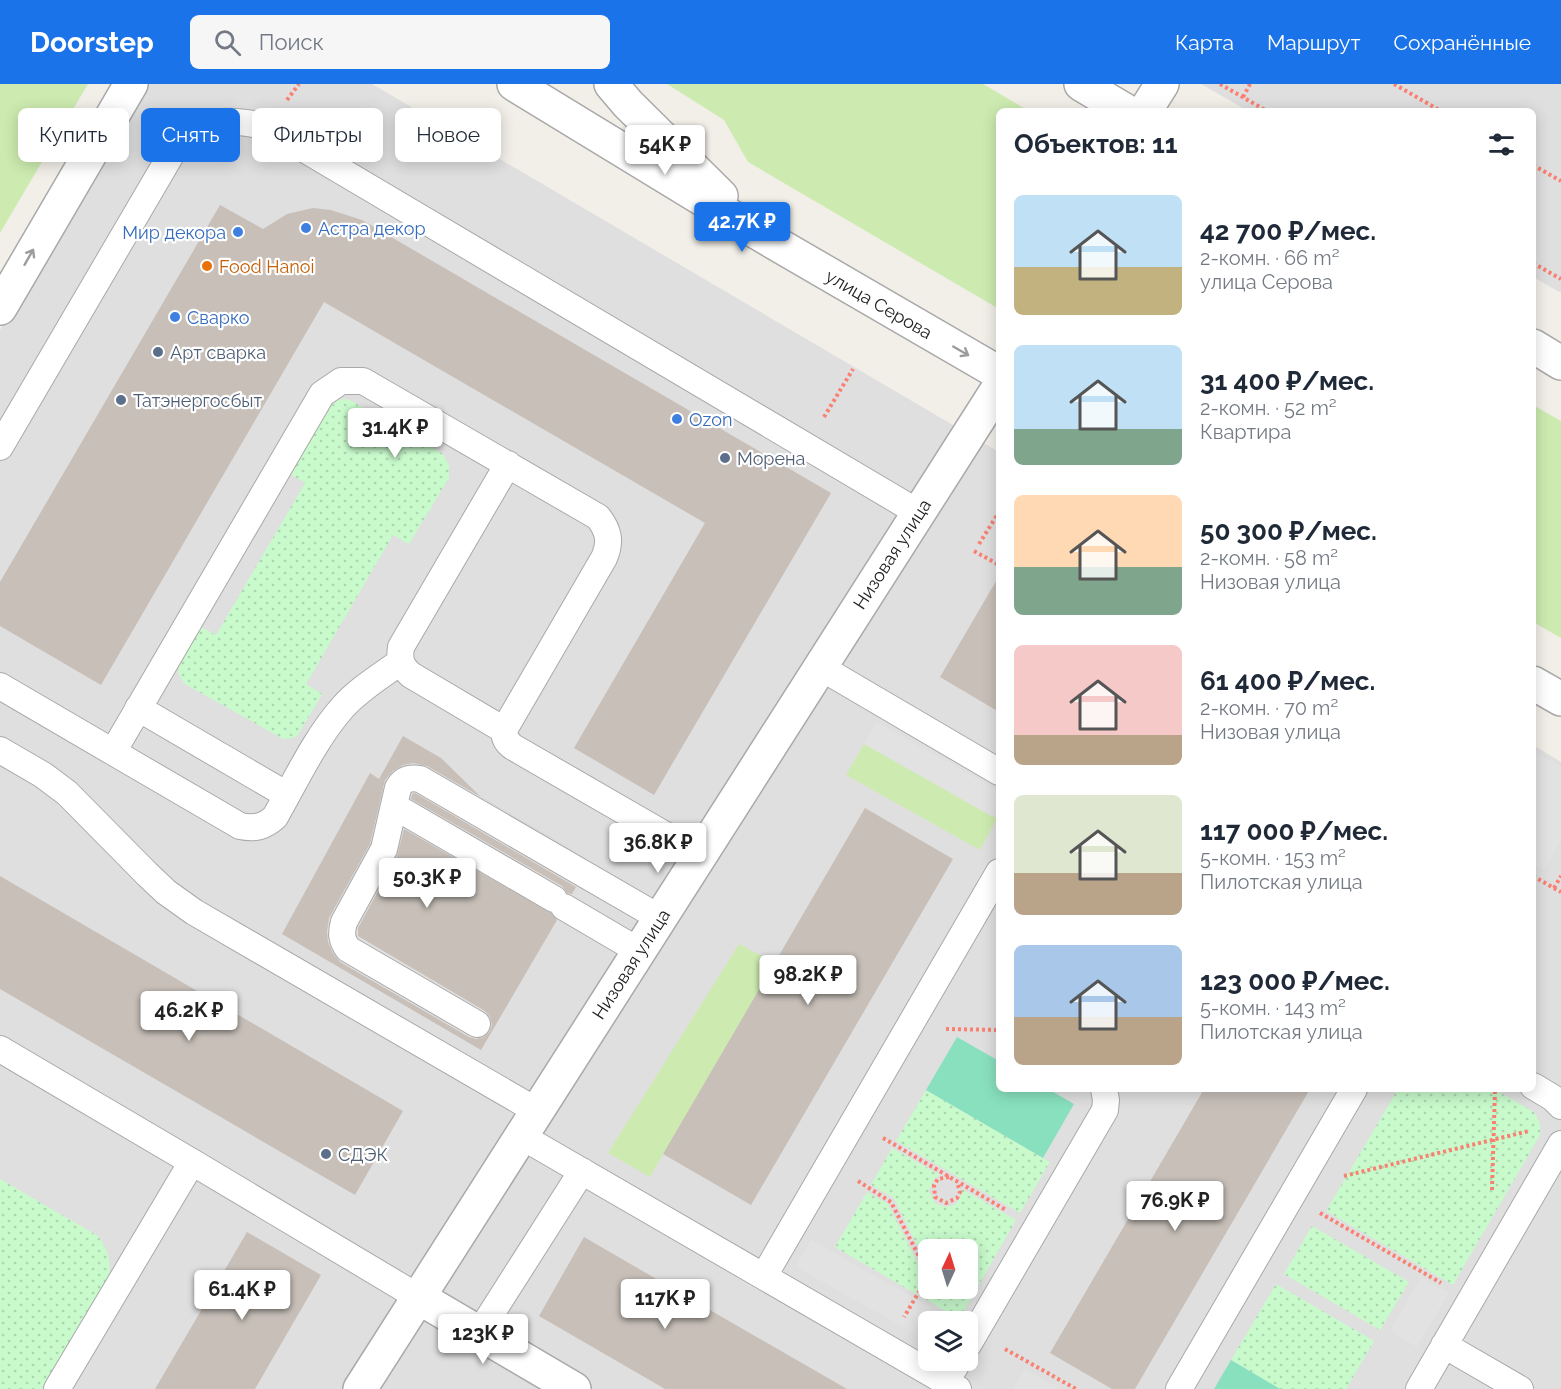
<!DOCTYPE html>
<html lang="ru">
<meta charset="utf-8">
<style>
:root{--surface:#fff;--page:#f6f6f7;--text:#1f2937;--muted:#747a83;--accent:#1a73e8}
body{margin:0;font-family:Raleway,sans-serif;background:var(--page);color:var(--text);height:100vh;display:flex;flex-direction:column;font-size:22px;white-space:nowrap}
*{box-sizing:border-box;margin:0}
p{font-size:20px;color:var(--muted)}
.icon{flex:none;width:33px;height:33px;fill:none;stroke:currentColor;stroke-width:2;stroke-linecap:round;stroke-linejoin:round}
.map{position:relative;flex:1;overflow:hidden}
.side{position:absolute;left:996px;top:24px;width:540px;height:984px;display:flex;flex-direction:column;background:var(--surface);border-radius:9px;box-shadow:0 3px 15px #0003}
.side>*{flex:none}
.guide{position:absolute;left:18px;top:24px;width:570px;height:54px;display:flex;gap:12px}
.needle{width:39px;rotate:4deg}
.tools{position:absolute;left:918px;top:1155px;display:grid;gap:12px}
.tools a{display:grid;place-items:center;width:60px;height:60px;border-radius:9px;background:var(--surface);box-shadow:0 3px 15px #0003;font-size:30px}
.price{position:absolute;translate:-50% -51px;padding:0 14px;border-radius:6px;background:#fff;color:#222;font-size:20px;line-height:39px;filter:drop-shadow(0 2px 3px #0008)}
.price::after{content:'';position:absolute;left:50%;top:36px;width:18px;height:14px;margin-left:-9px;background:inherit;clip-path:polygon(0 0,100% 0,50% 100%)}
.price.active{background:var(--accent);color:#fff}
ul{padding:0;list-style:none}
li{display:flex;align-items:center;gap:18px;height:150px;padding:0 18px}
li span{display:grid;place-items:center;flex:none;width:168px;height:120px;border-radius:9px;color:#555}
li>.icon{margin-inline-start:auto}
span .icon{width:72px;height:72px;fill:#fffc;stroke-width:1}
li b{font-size:26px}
h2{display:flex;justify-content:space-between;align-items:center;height:72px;padding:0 18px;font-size:26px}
.tag{padding:0 21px;border-radius:9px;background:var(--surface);box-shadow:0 3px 15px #0003;font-size:21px;line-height:54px}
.tag.active{background:var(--accent);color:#fff}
header{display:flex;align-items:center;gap:36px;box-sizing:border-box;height:84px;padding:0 30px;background:var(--accent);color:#fff}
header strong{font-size:28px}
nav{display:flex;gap:33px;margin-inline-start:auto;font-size:21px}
.search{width:420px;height:54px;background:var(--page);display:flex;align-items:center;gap:15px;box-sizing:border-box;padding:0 21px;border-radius:9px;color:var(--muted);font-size:22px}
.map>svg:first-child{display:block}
</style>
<header>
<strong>Doorstep</strong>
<div class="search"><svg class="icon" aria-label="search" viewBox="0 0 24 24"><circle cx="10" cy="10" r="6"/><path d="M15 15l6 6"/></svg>Поиск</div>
<nav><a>Карта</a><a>Маршрут</a><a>Сохранённые</a></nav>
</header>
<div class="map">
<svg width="1561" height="1305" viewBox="0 0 1561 1305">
<defs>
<pattern id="park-dots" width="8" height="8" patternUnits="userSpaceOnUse" patternTransform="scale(1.5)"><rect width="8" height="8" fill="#c8facc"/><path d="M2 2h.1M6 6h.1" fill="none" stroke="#acd6af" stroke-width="1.8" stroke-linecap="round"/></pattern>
</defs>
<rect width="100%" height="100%" fill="#f2efe9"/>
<path fill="#e0dfdf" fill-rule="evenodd" d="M147 0H372L999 368V1005H1533V661L1561 678V1305H0V246L135 16ZM928 1166H968V1204H928ZM928 1238H968V1276H928Z
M1201 0H1561V209L1533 193V27H1248Z"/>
<path fill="#cdebb0" d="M0 0H88L0 149Z
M667 0H983L1029 27H999V225L748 78 724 36Z
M1533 321 1561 337V554L1533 538Z
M864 660 997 734 980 766 846 691Z
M739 860 775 879 650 1093 608 1069Z"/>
<path fill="url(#park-dots)" d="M344 315 350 316 443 370 449 381V394L409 460 393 451 306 600 322 610 298 651 293 654 283 655 185 600 179 591 178 581 201 543 216 551 305 399 290 390 329 324 336 317Z
M1398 1005H1494L1534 1028 1540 1039V1051L1453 1201 1326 1127Z
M926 1006 1050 1078 1020 1129 896 1057Z
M892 1064 940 1091 934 1095 929 1107 935 1119C949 1127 961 1121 962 1105L1016 1136 959 1235 920 1212 928 1198V1204H968V1166H928V1183L894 1114 871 1101Z
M0 1095 98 1152C109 1166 111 1178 109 1195L47 1298 41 1305H0Z
M867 1108 888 1120 925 1193 916 1210 835 1163Z
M1312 1142 1409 1198 1380 1246 1284 1190Z
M1276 1200 1374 1257 1346 1305H1280L1231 1276Z"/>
<path fill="#88e0be" d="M957 953 999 977V1005H1048L1074 1020 1043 1074 926 1006Z
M1231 1276 1280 1305H1214Z"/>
<path fill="#e2e2e2" d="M876 638 999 707V723L993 733 864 660Z
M1533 667 1561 683V757L1544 786 1533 780Z
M811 1156 955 1237 928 1238V1257L796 1183Z
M1421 1193 1449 1209 1417 1263 1390 1247Z
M1025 1285 1061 1305H1013Z"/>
<path fill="#c7bfb8" d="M220 121 263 145 287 130 313 124 331 126 362 136 831 409 654 711 574 664 705 439 324 218 101 601 0 542V498Z
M999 492V628L940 593Z
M403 652 441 674 482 714 592 777 427 682 413 679 403 681 393 687 385 696 370 760 329 834 327 848 328 858 333 869 340 878 469 953 476 955 484 953 490 947 492 941 490 933 485 927 358 852V844L397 772 404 745 551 829 557 836 481 966 282 850 370 689 379 695Z
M415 709 576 803 572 810 567 809 562 802 411 715 412 710Z
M865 724 953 775 751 1121 663 1070Z
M0 792 403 1027 355 1111 0 905Z
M1204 1005H1310L1135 1305H1112L1050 1269Z
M247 1148 321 1191 255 1305H155Z
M584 1153 741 1244 847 1305H665L539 1232Z"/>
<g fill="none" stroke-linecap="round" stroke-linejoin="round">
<g stroke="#a9a9a9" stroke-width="28">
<path id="service" d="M0 363 175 64C205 35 228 33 267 43L919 429
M820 583 999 688
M0 602 113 668 322 310 341 297H363L598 433C609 447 611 458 604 474L504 646C504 654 507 659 513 663L700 771
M138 624 287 711
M504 646 411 591C401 582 399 576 401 563L508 380
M0 666 43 691 67 709 147 790 166 808 194 828 537 1027
M113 668 240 742C255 745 264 743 275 733 295 698 316 653 343 623 359 605 381 592 400 578
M394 722 554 815
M564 823 639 867
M477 940 348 865C341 855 341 849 344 838L384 765 398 704C403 695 409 693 420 695L660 834
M0 965 192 1078 57 1305
M1533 1002 1553 1014 1561 1022
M521 1052 958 1305
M192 1078 418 1213
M764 1192 999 788
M479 1249 582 1087
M968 1261 1105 1026 1106 1016 1104 1005
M1444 1261 1520 1305
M946 1298 959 1276
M1179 1305 1354 1005
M1419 1305 1561 1060"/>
</g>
<g stroke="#a9a9a9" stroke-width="36">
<path id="minor" d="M1145 27 1162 0
M418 1213 574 1305
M360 1305 999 303"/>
</g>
<g stroke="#a9a9a9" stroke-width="36">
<path id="tertiary" d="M514 0 758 149 999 289
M611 0 628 20 721 112
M1081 0 1126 27
M0 224 131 0
M1533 262 1561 279
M1533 599 1561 615"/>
</g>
<path stroke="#fa8072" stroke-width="4" stroke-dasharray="3 3" stroke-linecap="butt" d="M1220 0 1267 27
M1394 0 1441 27
M1243 13 1250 0
M287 16 299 0
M1533 81 1561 97
M1533 179 1561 195
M824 333 853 285
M979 460 999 428
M974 467 999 481
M1533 792 1561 808
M1554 804 1561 792
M946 945 999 946
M883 1054 1006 1126
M1344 1092 1529 1047
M949 1093 938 1095 934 1101 935 1113 946 1119 957 1114 960 1108 957 1098
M858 1097 891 1118 927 1188 926 1196 904 1233
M1492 1106 1495 1005
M1320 1129 1441 1199
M1005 1265 1076 1305"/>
<use href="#service" stroke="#fff" stroke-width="26"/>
<use href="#minor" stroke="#fff" stroke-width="33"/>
<use href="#tertiary" stroke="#fff" stroke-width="33"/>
</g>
<defs><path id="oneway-shaft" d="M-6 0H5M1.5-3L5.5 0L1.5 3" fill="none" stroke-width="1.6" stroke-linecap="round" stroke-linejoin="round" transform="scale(1.5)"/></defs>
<g stroke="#9c9c9c">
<use href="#oneway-shaft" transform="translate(29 173) rotate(-60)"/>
<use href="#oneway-shaft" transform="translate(961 267) rotate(30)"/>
</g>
<g fill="#3f7fe0" stroke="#fff" stroke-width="2">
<circle cx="306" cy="144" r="6"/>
<circle cx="238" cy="148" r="6"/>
<circle cx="175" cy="233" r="6"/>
<circle cx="677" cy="335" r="6"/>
</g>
<circle fill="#e8710a" stroke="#fff" stroke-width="2" cx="207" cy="182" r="6"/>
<g fill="#5c6f8a" stroke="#fff" stroke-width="2">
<circle cx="158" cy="268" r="6"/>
<circle cx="121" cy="316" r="6"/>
<circle cx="725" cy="374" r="6"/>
<circle cx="326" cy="1070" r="6"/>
</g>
<g text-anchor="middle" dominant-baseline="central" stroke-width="4.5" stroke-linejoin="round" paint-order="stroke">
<g font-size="18" fill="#366cbe" stroke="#fff" text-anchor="start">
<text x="318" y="144">Астра декор</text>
<text x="226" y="148" text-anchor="end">Мир декора</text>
<text x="187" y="233">Сварко</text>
<text x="689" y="335">Ozon</text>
</g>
<g font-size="18" fill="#c56008" stroke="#fff" text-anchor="start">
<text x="219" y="182">Food Hanoi</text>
</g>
<g font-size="18" fill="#222" stroke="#fff">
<text transform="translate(879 220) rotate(30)">улица Серова</text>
<text transform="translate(892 470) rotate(-57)">Низовая улица</text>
<text transform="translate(631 880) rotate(-57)">Низовая улица</text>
</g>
<g font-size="18" fill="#4e5e75" stroke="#fff" text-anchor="start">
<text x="170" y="268">Арт сварка</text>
<text x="133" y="316">Татэнергосбыт</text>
<text x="737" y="374">Морена</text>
<text x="338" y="1070">СДЭК</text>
</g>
</g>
</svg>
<div class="tools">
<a><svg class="needle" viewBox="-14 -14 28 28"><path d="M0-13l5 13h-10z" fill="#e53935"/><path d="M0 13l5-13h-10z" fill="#747a83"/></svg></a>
<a><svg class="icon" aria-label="layers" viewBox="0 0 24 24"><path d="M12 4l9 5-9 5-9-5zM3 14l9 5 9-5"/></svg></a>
</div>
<b class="price" style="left:665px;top:92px">54K ₽</b>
<b class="price active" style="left:742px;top:169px">42.7K ₽</b>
<b class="price" style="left:395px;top:375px">31.4K ₽</b>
<b class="price" style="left:658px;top:790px">36.8K ₽</b>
<b class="price" style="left:427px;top:825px">50.3K ₽</b>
<b class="price" style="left:808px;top:922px">98.2K ₽</b>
<b class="price" style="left:189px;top:958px">46.2K ₽</b>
<b class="price" style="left:1175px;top:1148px">76.9K ₽</b>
<b class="price" style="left:242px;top:1237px">61.4K ₽</b>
<b class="price" style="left:665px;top:1246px">117K ₽</b>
<b class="price" style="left:483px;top:1281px">123K ₽</b>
<div class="guide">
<a class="tag">Купить</a>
<a class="tag active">Снять</a>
<a class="tag">Фильтры</a>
<a class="tag">Новое</a>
</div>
<section class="side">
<h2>Объектов: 11<svg class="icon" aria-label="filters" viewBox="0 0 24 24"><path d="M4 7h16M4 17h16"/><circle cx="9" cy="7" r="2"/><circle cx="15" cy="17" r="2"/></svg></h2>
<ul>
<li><span style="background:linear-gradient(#bfe0f5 60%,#c2b280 0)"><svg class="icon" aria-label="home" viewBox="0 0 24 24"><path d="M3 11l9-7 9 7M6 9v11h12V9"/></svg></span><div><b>42 700 ₽/мес.</b><p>2-комн. · 66 m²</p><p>улица Серова</p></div></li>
<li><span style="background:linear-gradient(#bfe0f5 70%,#7fa58c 0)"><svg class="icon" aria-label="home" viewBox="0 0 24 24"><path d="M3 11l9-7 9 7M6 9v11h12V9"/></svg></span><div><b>31 400 ₽/мес.</b><p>2-комн. · 52 m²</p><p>Квартира</p></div></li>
<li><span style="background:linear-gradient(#ffd9b3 60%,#7fa58c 0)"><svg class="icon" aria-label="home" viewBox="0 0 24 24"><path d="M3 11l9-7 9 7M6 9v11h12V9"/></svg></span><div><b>50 300 ₽/мес.</b><p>2-комн. · 58 m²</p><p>Низовая улица</p></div></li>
<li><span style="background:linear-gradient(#f6c9c9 75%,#b9a48a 0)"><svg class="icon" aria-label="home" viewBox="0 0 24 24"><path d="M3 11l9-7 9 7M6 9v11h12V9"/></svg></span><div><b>61 400 ₽/мес.</b><p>2-комн. · 70 m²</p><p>Низовая улица</p></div></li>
<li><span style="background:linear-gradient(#dfe7d0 65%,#b9a48a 0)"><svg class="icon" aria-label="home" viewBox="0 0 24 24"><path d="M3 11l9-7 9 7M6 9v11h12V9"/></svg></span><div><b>117 000 ₽/мес.</b><p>5-комн. · 153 m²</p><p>Пилотская улица</p></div></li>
<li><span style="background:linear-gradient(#a9c7e8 60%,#b9a48a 0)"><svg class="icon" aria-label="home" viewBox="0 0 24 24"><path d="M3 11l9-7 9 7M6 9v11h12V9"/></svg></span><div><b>123 000 ₽/мес.</b><p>5-комн. · 143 m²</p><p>Пилотская улица</p></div></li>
</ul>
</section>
</div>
